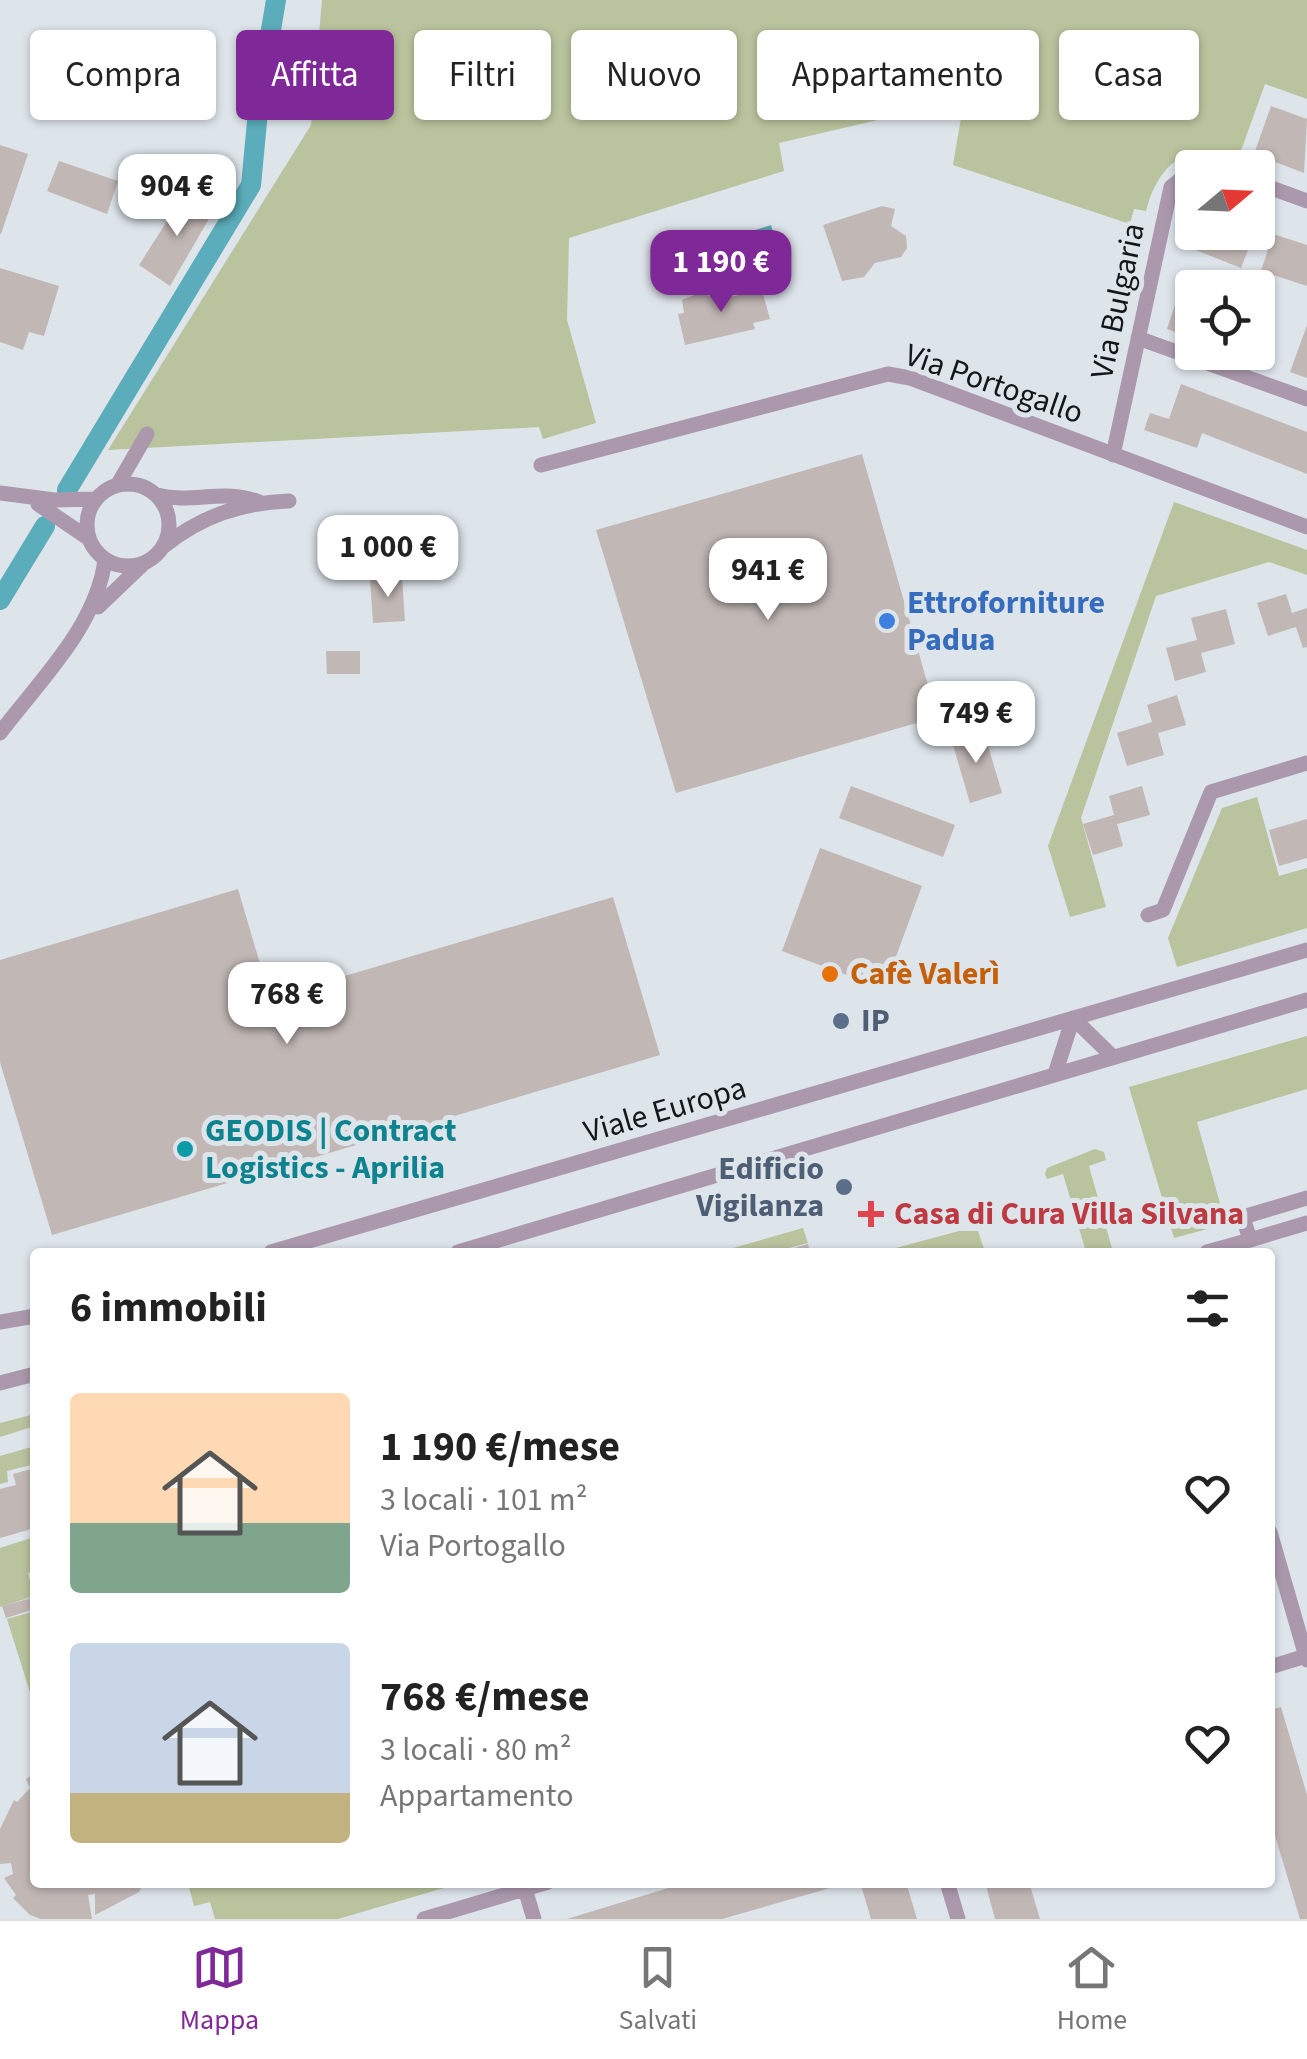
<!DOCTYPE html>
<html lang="it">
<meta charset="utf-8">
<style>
:root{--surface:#fff;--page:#f6f6f6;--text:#222;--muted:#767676;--line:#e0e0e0;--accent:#7f2998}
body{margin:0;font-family:"Source Sans 3",sans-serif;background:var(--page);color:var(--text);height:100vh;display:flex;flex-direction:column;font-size:38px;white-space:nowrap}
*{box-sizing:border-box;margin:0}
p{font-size:32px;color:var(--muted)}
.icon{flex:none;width:55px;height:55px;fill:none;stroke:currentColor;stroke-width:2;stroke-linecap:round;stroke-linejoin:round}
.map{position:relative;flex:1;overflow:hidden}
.side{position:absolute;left:30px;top:1248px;width:1245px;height:640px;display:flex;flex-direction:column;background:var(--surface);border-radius:10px;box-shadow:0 2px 8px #0004}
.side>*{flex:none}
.banner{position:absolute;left:30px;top:30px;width:1248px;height:90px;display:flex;gap:20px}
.needle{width:65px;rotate:71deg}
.tools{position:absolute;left:1175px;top:150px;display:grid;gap:20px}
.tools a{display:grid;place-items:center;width:100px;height:100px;border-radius:10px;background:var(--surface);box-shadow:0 2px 8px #0004;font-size:50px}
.price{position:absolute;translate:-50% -85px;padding:0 22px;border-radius:20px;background:#fff;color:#222;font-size:32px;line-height:65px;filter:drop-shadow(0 2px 5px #0008)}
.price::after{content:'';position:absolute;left:50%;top:60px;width:30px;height:22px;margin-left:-15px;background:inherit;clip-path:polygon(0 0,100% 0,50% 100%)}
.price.selected{background:var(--accent);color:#fff}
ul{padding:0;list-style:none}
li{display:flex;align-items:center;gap:30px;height:250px;padding:0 40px}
li span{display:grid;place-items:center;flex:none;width:280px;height:200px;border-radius:10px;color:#555}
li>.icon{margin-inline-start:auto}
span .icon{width:120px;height:120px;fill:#fffc;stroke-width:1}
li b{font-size:42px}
h2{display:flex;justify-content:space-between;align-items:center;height:120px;padding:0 40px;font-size:42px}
.pill{padding:0 35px;border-radius:10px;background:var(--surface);box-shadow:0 2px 8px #0004;font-size:35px;line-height:90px}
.pill.selected{background:var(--accent);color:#fff}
.tabs{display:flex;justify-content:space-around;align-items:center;height:140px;border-top:2px solid var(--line);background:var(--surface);font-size:28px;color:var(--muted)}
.tabs a{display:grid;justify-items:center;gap:5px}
.tabs .selected{color:var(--accent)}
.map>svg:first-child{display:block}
</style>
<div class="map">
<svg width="1307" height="1919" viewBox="0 0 1307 1919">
<rect width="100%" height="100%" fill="#dde4ea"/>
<path fill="#b9c39d" d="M322 0H1307V99L1265 84 1238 159C1189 139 1158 163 1146 211L1134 209 1130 224 953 165 964 100 779 143 784 171 569 238 567 320 596 423 543 439 539 427 108 450 311 125Z
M1174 502 1307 550V575L1269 562 1156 596 1081 818 1106 907 1070 917 1048 846Z
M1257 797 1279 876 1307 868V928L1177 967 1168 938 1222 808Z
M1307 1036V1089L1197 1122 1226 1224 1174 1238 1129 1087Z
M1095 1149 1104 1152 1106 1160 1089 1166 1113 1252H1086L1063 1174 1047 1179 1045 1174 1047 1168Z
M803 1228 808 1243 774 1252H719Z
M959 1231H978L985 1252H881Z
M35 1414V1426L0 1437V1423Z
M35 1446V1464L7 1471 8 1482 0 1484V1456Z
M31 1538 35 1571 28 1573 34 1596 0 1607V1548Z
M35 1611V1702H33L7 1619Z
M188 1883V1882L461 1883 338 1919H215L210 1902 194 1906Z"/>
<path fill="#5cadbb" d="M771 225 775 239 745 249 740 243V235Z"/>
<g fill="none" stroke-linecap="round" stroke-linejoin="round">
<path stroke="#5cadbb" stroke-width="20" d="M67 490 251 185 259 101 276 0
M0 600 45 526"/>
</g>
<path fill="#c1b7b5" d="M1271 106 1307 119 1304 173 1254 154Z
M0 145 28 154 1 234H0Z
M59 161 118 181 107 214 47 191Z
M185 193 214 210 170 286 139 265Z
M882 206 895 209 891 226 906 236 907 248 901 257 875 263 864 277 842 281 823 225Z
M1200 232H1255L1241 268 1193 249Z
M1273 234 1307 245V286L1261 271Z
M0 268 59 286 44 336 29 332 23 350 0 342Z
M1182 283 1192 287V338L1167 329Z
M707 290 708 296 725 292 726 298 762 290 770 319 753 323 755 329 685 345 678 314 684 313 682 300Z
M1258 311 1273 317 1257 361 1233 353 1258 352Z
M1307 325V378L1290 372Z
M1181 384 1307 432V474L1202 433 1197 448 1144 430 1150 413 1169 419Z
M862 454 937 717 676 793 596 530Z
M402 577 405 621 373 623 370 579Z
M1286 594 1292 613 1307 608V647L1303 648 1296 627 1268 636 1257 603Z
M1226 609 1235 644 1201 653 1206 672 1175 681 1166 648 1197 640 1191 618Z
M326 651H360V674H327Z
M1177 695 1186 725 1158 733 1164 755 1127 766 1117 733 1152 722 1147 705Z
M983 729 1002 793 970 803 951 738Z
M851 786 955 825 943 857 839 818Z
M1142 786 1150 815 1117 824 1123 846 1093 855 1083 824 1114 815 1109 796Z
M1307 819V858L1279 866 1269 830Z
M820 848 922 886 884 989 782 951Z
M238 889 270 998 613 897 660 1055 52 1235 0 1062V960Z
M849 1181 852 1190 839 1194 836 1185Z
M808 1244 810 1252H784V1251Z
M35 1468V1528L0 1538V1489L16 1485 13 1474Z
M35 1597V1609L6 1618 2 1606Z
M1281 1707 1307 1795V1919H1300L1270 1819V1710Z
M35 1773V1882H144L139 1892 95 1915V1894L88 1895 92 1919H41L30 1915 13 1898 16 1895 4 1878 13 1874 11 1863 0 1864V1829L14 1800 17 1802 30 1788 26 1779Z
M688 1882H844V1884L722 1919H567Z
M860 1882H906L917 1919H871Z
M985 1882H1029L1040 1919H995Z"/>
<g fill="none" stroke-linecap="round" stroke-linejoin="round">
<path stroke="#ab98ad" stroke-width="15" d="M1197 168H1216
M1258 183 1307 201
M1138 338 1307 399
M1113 455 1171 187 1192 170
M541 465 888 374 910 378 1307 527
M87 525a41 41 0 1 1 82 0a41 41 0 1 1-82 0Z
M118 484 147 434
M0 493 54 500 95 499
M157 495C193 504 225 488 259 502
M38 504 88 538
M164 546C202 516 240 503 289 501
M98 607 143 564
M0 733C40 680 96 627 105 560
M1148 915 1163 910 1211 792 1307 763
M1056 1071 1073 1018 1112 1056
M1307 1198 1243 1217 1250 1240 1307 1223
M271 1252 1307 950
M458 1252 1307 1000
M1207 1252 1250 1240
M0 1322 35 1316
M0 1383 35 1374
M1270 1532 1307 1660
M1270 1667 1306 1656
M947 1882 958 1919
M525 1889 534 1919
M424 1919 548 1882"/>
</g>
<circle fill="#3f7fe0" stroke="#dde4ea" stroke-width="4" cx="887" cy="621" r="10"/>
<circle fill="#e8710a" stroke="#dde4ea" stroke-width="4" cx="830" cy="974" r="10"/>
<g fill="#5c6f8a" stroke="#dde4ea" stroke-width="4">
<circle cx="841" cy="1021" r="10"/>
<circle cx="844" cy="1187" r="10"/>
</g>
<circle fill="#0f9aa8" stroke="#dde4ea" stroke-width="4" cx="185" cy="1149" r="10"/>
<path fill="#e0444e" stroke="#dde4ea" stroke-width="4" d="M866 1199h10v10h10v10h-10v10h-10v-10h-10v-10h10z"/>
<g text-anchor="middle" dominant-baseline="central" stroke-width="10" stroke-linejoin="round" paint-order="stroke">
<g font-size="32" fill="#141719" stroke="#dde4ea">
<text transform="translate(1118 301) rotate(-78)">Via Bulgaria</text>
<text transform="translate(994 384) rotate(19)">Via Portogallo</text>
<text transform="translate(665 1110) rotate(-16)">Viale Europa</text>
</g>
<g font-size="32" font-weight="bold" fill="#366cbe" stroke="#dde4ea" text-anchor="start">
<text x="907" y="603">Ettroforniture<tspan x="907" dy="37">Padua</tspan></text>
</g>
<g font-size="32" font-weight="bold" fill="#c56008" stroke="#dde4ea" text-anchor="start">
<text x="850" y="974">Cafè Valerì</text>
</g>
<g font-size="32" font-weight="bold" fill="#4e5e75" stroke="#dde4ea" text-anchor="start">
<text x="861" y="1021">IP</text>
<text x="824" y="1169" text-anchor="end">Edificio<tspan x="824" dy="37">Vigilanza</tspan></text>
</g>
<g font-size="32" font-weight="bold" fill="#0d838f" stroke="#dde4ea" text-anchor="start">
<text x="205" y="1131">GEODIS | Contract<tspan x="205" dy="37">Logistics - Aprilia</tspan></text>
</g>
<g font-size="32" font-weight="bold" fill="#be3a42" stroke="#dde4ea" text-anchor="start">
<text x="894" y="1214">Casa di Cura Villa Silvana</text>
</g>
</g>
</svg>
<div class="tools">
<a><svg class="needle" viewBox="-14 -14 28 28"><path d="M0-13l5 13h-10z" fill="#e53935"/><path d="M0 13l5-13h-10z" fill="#767676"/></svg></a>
<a><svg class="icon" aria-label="locate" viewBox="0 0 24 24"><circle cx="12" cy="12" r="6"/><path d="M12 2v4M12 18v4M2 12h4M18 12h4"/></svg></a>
</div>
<b class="price" style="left:177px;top:239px">904 €</b>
<b class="price selected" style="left:721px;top:315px">1 190 €</b>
<b class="price" style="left:388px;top:600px">1 000 €</b>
<b class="price" style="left:768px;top:623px">941 €</b>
<b class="price" style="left:976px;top:766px">749 €</b>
<b class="price" style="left:287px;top:1047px">768 €</b>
<div class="banner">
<a class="pill">Compra</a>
<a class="pill selected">Affitta</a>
<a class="pill">Filtri</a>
<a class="pill">Nuovo</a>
<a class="pill">Appartamento</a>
<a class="pill">Casa</a>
</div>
<section class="side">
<h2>6 immobili<svg class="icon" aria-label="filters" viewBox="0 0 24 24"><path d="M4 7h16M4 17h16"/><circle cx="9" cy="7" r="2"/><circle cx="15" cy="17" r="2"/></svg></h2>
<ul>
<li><span style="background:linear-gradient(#ffd9b3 65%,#7fa58c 0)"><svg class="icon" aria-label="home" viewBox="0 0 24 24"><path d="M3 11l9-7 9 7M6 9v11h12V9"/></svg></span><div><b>1 190 €/mese</b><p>3 locali · 101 m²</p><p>Via Portogallo</p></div><svg class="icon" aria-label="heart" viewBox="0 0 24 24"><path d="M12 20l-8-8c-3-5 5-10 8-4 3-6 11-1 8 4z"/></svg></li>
<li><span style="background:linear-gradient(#c9d6e8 75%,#c2b280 0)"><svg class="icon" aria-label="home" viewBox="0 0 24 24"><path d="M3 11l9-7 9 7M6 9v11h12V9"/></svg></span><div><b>768 €/mese</b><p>3 locali · 80 m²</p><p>Appartamento</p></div><svg class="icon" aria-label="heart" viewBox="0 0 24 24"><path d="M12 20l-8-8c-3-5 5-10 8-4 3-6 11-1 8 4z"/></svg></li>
</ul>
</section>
</div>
<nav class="tabs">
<a class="selected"><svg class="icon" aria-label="map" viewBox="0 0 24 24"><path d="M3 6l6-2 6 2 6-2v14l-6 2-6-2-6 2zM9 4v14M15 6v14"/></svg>Mappa</a>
<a><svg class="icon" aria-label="saved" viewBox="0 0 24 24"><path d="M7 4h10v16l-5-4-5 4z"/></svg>Salvati</a>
<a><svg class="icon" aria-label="home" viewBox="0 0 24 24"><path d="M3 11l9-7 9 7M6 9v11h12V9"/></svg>Home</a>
</nav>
